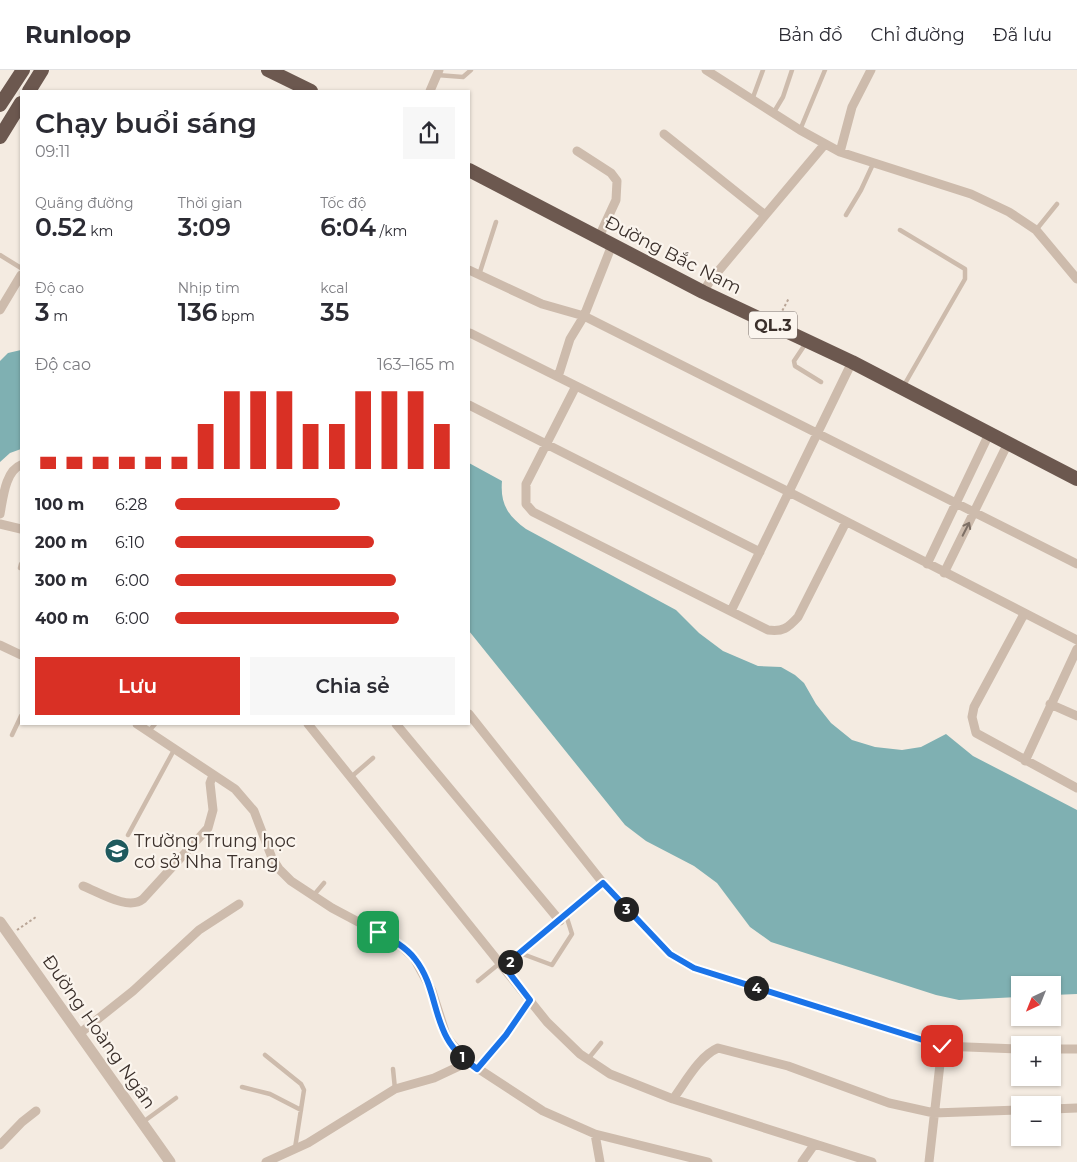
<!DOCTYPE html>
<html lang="vi">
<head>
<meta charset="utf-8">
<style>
	:root { --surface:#fff; --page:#f7f7f7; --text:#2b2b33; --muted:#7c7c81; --line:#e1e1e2; --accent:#d93025 }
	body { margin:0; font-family:Montserrat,sans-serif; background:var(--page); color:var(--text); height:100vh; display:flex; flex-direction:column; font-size:19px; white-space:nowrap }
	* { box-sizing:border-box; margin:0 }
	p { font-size:16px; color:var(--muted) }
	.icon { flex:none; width:28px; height:28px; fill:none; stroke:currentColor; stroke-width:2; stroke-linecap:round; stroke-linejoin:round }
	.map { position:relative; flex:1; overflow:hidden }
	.panel { position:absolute; left:20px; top:20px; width:450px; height:635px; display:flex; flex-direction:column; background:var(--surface); border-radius:0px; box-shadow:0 1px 4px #0004 }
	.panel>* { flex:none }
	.needle { width:32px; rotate:223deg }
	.tools { position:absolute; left:1011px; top:906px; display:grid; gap:10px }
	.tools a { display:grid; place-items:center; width:50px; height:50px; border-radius:0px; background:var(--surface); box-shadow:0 1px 4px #0004; font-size:25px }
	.pin { position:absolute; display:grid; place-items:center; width:42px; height:42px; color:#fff; margin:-21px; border-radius:10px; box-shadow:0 2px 8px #0006 }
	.km { position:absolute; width:25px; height:25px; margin:-12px; border-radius:50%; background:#222; color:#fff; font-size:14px; line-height:25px; text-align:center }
	.round { display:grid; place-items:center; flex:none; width:52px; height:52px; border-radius:0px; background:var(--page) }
	.head { display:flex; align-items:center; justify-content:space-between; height:85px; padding:0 15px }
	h1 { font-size:28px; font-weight:600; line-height:38px }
	.stats { display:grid; grid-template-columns:repeat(3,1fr); gap:8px; height:85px; padding:5px 15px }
	.stats div { display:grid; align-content:center }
	.stats b { font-size:25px; font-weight:600 }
	.stats small { font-size:14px; font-weight:400 }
	.stats p { font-size:14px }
	.chart { height:140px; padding:10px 15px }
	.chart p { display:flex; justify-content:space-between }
	.chart svg { width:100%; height:90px; margin-top:5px; stroke:var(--accent); stroke-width:6 }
	.cta { display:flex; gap:10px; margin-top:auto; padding:10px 15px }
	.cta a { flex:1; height:58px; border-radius:0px; background:var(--accent); color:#fff; font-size:20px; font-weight:600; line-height:58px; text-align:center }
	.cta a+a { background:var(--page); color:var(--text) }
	ul { padding:0 15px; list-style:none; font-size:16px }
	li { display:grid; grid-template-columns:80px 60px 1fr; align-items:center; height:38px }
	li i { height:12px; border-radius:6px; background:var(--accent) }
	header { display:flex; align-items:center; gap:30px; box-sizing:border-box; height:70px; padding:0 25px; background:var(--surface); border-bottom:1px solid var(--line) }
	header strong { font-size:24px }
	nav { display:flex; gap:28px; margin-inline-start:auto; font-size:18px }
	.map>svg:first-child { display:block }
	.water { fill:#7fb0b2 }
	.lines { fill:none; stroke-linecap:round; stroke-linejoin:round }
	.path { stroke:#b9a596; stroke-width:2; stroke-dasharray:2.5 2.5; stroke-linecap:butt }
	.service { stroke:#cdbbac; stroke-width:4.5 }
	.minor { stroke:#cdbbac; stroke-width:9 }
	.tertiary { stroke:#cdbbac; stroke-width:11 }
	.trunk { stroke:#6c584f; stroke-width:14 }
	.oneway { stroke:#7d6f65 }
	.route-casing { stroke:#fff; stroke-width:10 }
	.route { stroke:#1a73e8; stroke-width:6 }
	.labels { text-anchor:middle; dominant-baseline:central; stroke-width:4.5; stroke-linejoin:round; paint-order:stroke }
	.shield { fill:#fbf5ee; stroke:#756b66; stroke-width:1 }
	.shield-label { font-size:16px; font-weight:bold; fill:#3b302b }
	.street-label { font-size:18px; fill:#3b302b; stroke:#fbf5ee }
	.poi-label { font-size:18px; fill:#3b302b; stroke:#fbf5ee; text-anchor:start }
</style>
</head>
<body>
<header>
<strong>Runloop</strong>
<nav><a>Bản đồ</a><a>Chỉ đường</a><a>Đã lưu</a></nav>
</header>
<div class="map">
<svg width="1077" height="1092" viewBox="0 0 1077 1092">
	<rect width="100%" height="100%" fill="#f4ebe1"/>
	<path class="water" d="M21 280V379L10 383 0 392V291L8 283Z
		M469 393 502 411C500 434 508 446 526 459L676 540 699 563 723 581 758 596 781 597 795 605 804 613 816 634 831 653 852 670 875 677 902 680 921 677 946 664 973 686 1077 740V924L1053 925 1052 915H1020V927L959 930 936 925 771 872 750 857 717 813 694 796 646 771 625 755 469 561Z"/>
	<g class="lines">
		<path class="path" d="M780 245 789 228
			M17 860 36 847"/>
		<path class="service" d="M437 5 463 7 471 0
			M752 30 763 0
			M774 42 783 27 792 0
			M800 60 825 0
			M846 145 861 120 873 94
			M900 160 965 199V209L903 317
			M1036 160 1057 134
			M0 185 21 198
			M479 205 496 152
			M806 273 794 291 795 296 821 312
			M20 498 21 494
			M148 662 155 654
			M12 665 21 646
			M351 707 373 688
			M128 765 174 680
			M313 826 324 813
			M520 883 552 895 572 864 566 845
			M478 911 500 893
			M265 985 301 1014 304 1020 295 1078
			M588 989 601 973
			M393 999 395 1019
			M242 1017 270 1024 301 1040
			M143 1052 176 1028"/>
		<path class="minor" d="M706 0 800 60 840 82 971 124 1009 142 1036 160 1077 209
			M430 21 439 0
			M664 64 765 145
			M577 81 611 103 617 111 616 130 598 169
			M840 82 852 37 871 0
			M469 200 542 234 584 246 1077 494
			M703 222 710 211 825 74
			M0 240 21 205
			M470 263 789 422 1077 570
			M558 307 570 269 584 246 612 175
			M576 316 526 414V434L533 442 768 560C783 562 788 558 798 547L846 452
			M469 335 760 482
			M0 444C3 429 5 401 21 395
			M0 454 21 459
			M927 494 989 364
			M944 503 1008 373
			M731 541 852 292
			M1024 544 974 637 972 647 976 663 1077 718
			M0 575 21 585
			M1050 634 1077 646
			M469 644 603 813 670 884 694 898 942 976 1020 979
			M137 654 235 719 254 741 272 788 279 799 291 811 332 838 396 872 414 888 432 921 447 968 468 992 543 1041 595 1064 708 1092
			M308 654 547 952 580 984 610 1004 673 1029 872 1092
			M396 654 560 851
			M1025 691 1077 579
			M83 816C99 822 128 841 143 829L208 758 213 740 210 713 213 705
			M504 896 603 813
			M79 964 133 921 199 860 239 834
			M1052 979H1077
			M477 999 506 965 530 930
			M673 1029C685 1013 699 986 718 978L788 996 889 1033 934 1043 1020 1040
			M1052 1039 1077 1038
			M595 1064 600 1092
			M0 1075 22 1052 36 1041
			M266 1092 308 1073 395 1019 434 1008 468 992
			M802 1092 814 1075
			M929 1092 942 976"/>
		<path class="tertiary" d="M0 852 170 1092"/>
		<path class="trunk" d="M268 0 311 21
			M29 21 42 0
			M0 35 23 0
			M0 67 21 33
			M469 100 703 222 852 292 1077 409"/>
	</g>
	<defs><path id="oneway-shaft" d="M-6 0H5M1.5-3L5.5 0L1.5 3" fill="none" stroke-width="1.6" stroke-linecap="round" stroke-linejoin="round" transform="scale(1.25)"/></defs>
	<use class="oneway" href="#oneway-shaft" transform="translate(966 459) rotate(-63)"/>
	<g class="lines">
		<defs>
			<path id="route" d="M378 862C391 869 406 877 415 889 434 913 433 943 447 968 454 981 465 990 477 999L506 965 530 930 504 896 603 813 670 884 694 898 942 976"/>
		</defs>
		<use href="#route" class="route-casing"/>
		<use href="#route" class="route"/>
	</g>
	<defs>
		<symbol id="school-disc" viewBox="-11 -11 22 22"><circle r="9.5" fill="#1f5a5e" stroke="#fbf5ee"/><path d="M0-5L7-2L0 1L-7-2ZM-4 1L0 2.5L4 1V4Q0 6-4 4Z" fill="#fff"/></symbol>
	</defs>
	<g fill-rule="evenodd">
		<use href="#school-disc" x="103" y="767" width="28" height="28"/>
	</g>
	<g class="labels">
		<rect class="shield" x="749" y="241.5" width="48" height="27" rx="4"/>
		<g class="shield-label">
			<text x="773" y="255">QL.3</text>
		</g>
		<g class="street-label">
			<text transform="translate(673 185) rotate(27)">Đường Bắc Nam</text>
			<text transform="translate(99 962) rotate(55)">Đường Hoàng Ngân</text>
		</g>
		<g class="poi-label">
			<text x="134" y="771">Trường Trung học<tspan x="134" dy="21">cơ sở Nha Trang</tspan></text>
		</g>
	</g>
</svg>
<div class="tools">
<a><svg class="needle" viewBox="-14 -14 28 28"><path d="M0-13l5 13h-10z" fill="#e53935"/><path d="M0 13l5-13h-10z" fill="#7c7c81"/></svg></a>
<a>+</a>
<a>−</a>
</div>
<div class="pin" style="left:378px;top:862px;background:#1e9e55"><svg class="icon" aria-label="arrive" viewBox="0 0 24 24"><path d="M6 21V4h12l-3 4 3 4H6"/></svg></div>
<div class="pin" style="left:942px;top:976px;background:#d93025"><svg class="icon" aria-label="check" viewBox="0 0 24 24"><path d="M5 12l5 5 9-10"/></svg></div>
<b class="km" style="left:462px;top:987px">1</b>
<b class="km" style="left:510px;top:892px">2</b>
<b class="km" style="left:626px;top:839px">3</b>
<b class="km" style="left:756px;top:918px">4</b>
<section class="panel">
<div class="head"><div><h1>Chạy buổi sáng</h1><p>09:11</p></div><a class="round"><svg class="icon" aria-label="share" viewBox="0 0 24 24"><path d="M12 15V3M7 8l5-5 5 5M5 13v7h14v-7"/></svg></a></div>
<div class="stats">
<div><p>Quãng đường</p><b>0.52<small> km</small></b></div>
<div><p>Thời gian</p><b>3:09</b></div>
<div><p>Tốc độ</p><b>6:04<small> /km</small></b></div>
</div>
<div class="stats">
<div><p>Độ cao</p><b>3<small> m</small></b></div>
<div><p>Nhịp tim</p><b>136<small> bpm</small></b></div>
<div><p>kcal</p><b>35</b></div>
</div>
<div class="chart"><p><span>Độ cao</span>163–165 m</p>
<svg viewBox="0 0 160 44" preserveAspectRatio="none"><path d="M5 44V38M15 44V38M25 44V38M35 44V38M45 44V38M55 44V38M65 44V22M75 44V6M85 44V6M95 44V6M105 44V22M115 44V22M125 44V6M135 44V6M145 44V6M155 44V22"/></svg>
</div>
<ul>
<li><b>100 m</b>6:28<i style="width:59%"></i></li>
<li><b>200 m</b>6:10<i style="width:71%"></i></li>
<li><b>300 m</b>6:00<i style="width:79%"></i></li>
<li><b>400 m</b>6:00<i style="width:80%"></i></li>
</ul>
<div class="cta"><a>Lưu</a><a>Chia sẻ</a></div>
</section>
</div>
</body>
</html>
